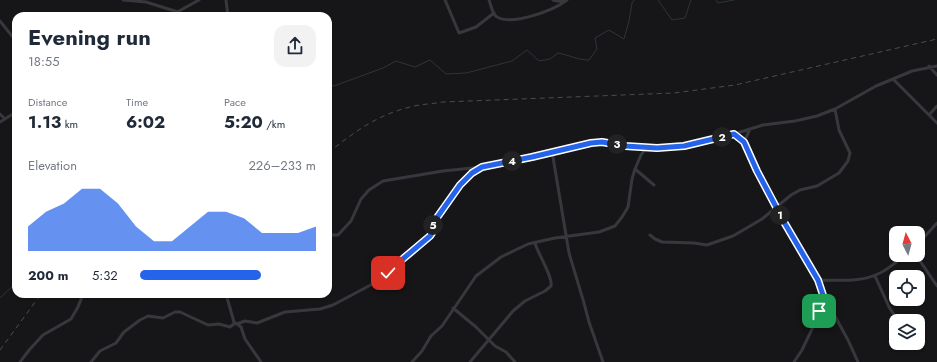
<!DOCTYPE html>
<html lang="en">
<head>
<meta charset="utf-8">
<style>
	:root { --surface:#fff; --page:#f2f2f3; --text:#1f2937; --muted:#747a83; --accent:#2563eb }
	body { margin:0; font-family:Jost,sans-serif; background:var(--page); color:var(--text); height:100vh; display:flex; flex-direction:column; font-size:15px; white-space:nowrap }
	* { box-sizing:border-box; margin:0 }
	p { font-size:13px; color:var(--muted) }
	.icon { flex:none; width:22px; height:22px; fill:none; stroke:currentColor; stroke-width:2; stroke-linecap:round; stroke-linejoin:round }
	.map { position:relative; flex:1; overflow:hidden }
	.side { position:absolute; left:12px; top:12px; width:320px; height:286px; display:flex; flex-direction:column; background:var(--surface); border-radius:12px; box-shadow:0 1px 3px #0004 }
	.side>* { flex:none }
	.needle { width:26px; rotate:354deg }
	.controls { position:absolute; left:889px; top:226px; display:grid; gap:8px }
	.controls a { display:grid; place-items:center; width:36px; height:36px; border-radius:8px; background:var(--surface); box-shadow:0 1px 3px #0004; font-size:20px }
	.pin { position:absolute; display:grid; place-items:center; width:34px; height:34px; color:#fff; margin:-17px; border-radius:8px; box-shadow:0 2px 6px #0006 }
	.km { position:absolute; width:20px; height:20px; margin:-10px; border-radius:50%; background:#222; color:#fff; font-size:11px; line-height:20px; text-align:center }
	.round { display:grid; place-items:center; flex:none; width:42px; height:42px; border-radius:12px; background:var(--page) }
	.headline { display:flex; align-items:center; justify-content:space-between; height:68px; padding:0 16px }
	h1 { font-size:22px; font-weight:700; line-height:30px }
	.stats { display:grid; grid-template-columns:repeat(3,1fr); gap:6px; height:68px; padding:4px 16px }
	.stats div { display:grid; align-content:center }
	.stats b { font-size:17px; font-weight:700 }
	.stats small { font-size:11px; font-weight:400 }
	.stats p { font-size:11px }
	.chart { height:112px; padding:8px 16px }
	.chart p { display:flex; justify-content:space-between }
	.chart svg { width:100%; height:72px; margin-top:4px; fill:var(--accent); opacity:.7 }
	ul { padding:0 16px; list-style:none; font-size:13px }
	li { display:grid; grid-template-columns:64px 48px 1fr; align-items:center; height:30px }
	li i { height:10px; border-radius:5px; background:var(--accent) }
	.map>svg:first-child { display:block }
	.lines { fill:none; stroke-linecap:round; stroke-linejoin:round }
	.stream { stroke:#2c353c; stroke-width:1 }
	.street { stroke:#37383d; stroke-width:3 }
	.rail { stroke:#4a4c52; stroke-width:1; stroke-dasharray:5 4; stroke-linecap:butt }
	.route-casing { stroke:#fff; stroke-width:8 }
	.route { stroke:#2563eb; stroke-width:5 }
</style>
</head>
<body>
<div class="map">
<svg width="937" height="362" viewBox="0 0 937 362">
	<rect width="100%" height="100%" fill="#161618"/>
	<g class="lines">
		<path class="stream" d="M658 0 672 20 685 18 691 0
			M716 0 718 3 734 0
			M328 85 334 86 383 68 396 61 415 67 430 60 446 74 466 73 512 61 527 50 539 61 550 59 558 53C569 55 578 60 589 60L597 49 595 38 609 30 624 39 629 21 632 3 634 0
			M0 298 16 283"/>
		<path class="street" d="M123 0 146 2 178 12
			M226 0 228 16
			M445 0 459 33 476 27 494 13
			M489 0C491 5 492 14 497 17 513 26 554 10 567 0
			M553 0 557 1H565
			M170 16 199 0
			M0 21 16 41
			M929 66 937 75
			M893 79 937 123
			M0 114 5 119
			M929 115 937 106
			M0 122 16 112
			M734 134 744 142 757 171 784 222 812 269 822 290V303L813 327 802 350 794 362
			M744 142 750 129
			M552 151 569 253 584 303 589 322 603 362
			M635 169 654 185
			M328 233 333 235H338L351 221 361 199 369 190 383 181 443 171 482 167 595 142 646 148 684 146 734 134 763 125 795 121 817 116 835 109 876 86 893 79 912 71 937 66
			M650 235 655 239 662 242 694 243 707 245 733 236 762 219 791 195 800 190 817 186 839 173 848 161 850 153 839 130 835 109
			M918 244 937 223
			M916 255 937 286
			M875 276 889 307 898 321
			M818 280C838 280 861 283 880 273 889 269 897 261 905 255
			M226 294 234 322 241 327 245 339 261 362
			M824 296 848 340 858 362
			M453 308 476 327 495 346 506 352 515 362
			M237 324 245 321 257 323 285 312 320 309 333 305 380 280 430 236 432 233 436 219 460 185 469 175 480 168
			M20 362 30 349 43 335 71 319 78 307 83 294
			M91 362 100 351 116 343 124 332 140 320 148 316 163 318 175 312H180L208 325 219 324 230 327 235 323
			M412 362 422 351 431 336 442 326 476 276 501 257 528 244 555 238 599 232 615 226 622 217 628 207 632 179 635 169 641 155 646 148
			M470 362 513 311 525 301 545 291 551 286C553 277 538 254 535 243"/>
		<path class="rail" d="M328 153C354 132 377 115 410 107 421 104 432 104 443 102L674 93 735 85 937 39
			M0 350 41 294"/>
	</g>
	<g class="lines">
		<defs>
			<path id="route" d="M388 273 398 263 430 236 432 233 436 219 460 185 472 173 482 167 532 157 591 143 602 142 625 146 657 148 684 146 734 134 744 142 757 171 784 222 818 280 823 295 819 311"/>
		</defs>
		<use href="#route" class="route-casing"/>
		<use href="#route" class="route"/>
	</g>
</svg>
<div class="controls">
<a><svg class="needle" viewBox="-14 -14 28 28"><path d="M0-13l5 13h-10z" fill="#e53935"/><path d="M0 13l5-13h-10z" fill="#747a83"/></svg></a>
<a><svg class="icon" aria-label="locate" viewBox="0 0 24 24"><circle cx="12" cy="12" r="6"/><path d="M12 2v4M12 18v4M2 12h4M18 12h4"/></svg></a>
<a><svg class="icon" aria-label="layers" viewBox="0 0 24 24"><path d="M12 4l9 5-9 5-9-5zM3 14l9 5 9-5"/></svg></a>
</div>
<div class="pin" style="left:819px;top:311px;background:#1e9e55"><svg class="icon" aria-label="arrive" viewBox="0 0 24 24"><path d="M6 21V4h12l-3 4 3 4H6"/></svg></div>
<div class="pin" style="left:388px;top:273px;background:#d93025"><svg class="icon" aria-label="check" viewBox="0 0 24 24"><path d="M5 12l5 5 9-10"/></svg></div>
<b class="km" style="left:780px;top:215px">1</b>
<b class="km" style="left:722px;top:137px">2</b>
<b class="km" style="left:617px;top:144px">3</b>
<b class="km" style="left:512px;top:161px">4</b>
<b class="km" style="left:433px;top:225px">5</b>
<section class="side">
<div class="headline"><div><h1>Evening run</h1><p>18:55</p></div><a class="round"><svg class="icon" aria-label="share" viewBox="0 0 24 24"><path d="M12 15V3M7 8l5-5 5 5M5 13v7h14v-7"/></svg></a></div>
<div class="stats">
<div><p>Distance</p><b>1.13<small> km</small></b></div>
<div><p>Time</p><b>6:02</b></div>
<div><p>Pace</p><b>5:20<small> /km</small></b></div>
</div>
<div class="chart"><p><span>Elevation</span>226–233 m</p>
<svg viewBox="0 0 160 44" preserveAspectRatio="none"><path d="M0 44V29L10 20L20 15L30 6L40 6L50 15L60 29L70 38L80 38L90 29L100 20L110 20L120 24L130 33L140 33L150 33L160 29V44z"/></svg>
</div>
<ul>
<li><b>200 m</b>5:32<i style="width:69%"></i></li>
</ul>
</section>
</div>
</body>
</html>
